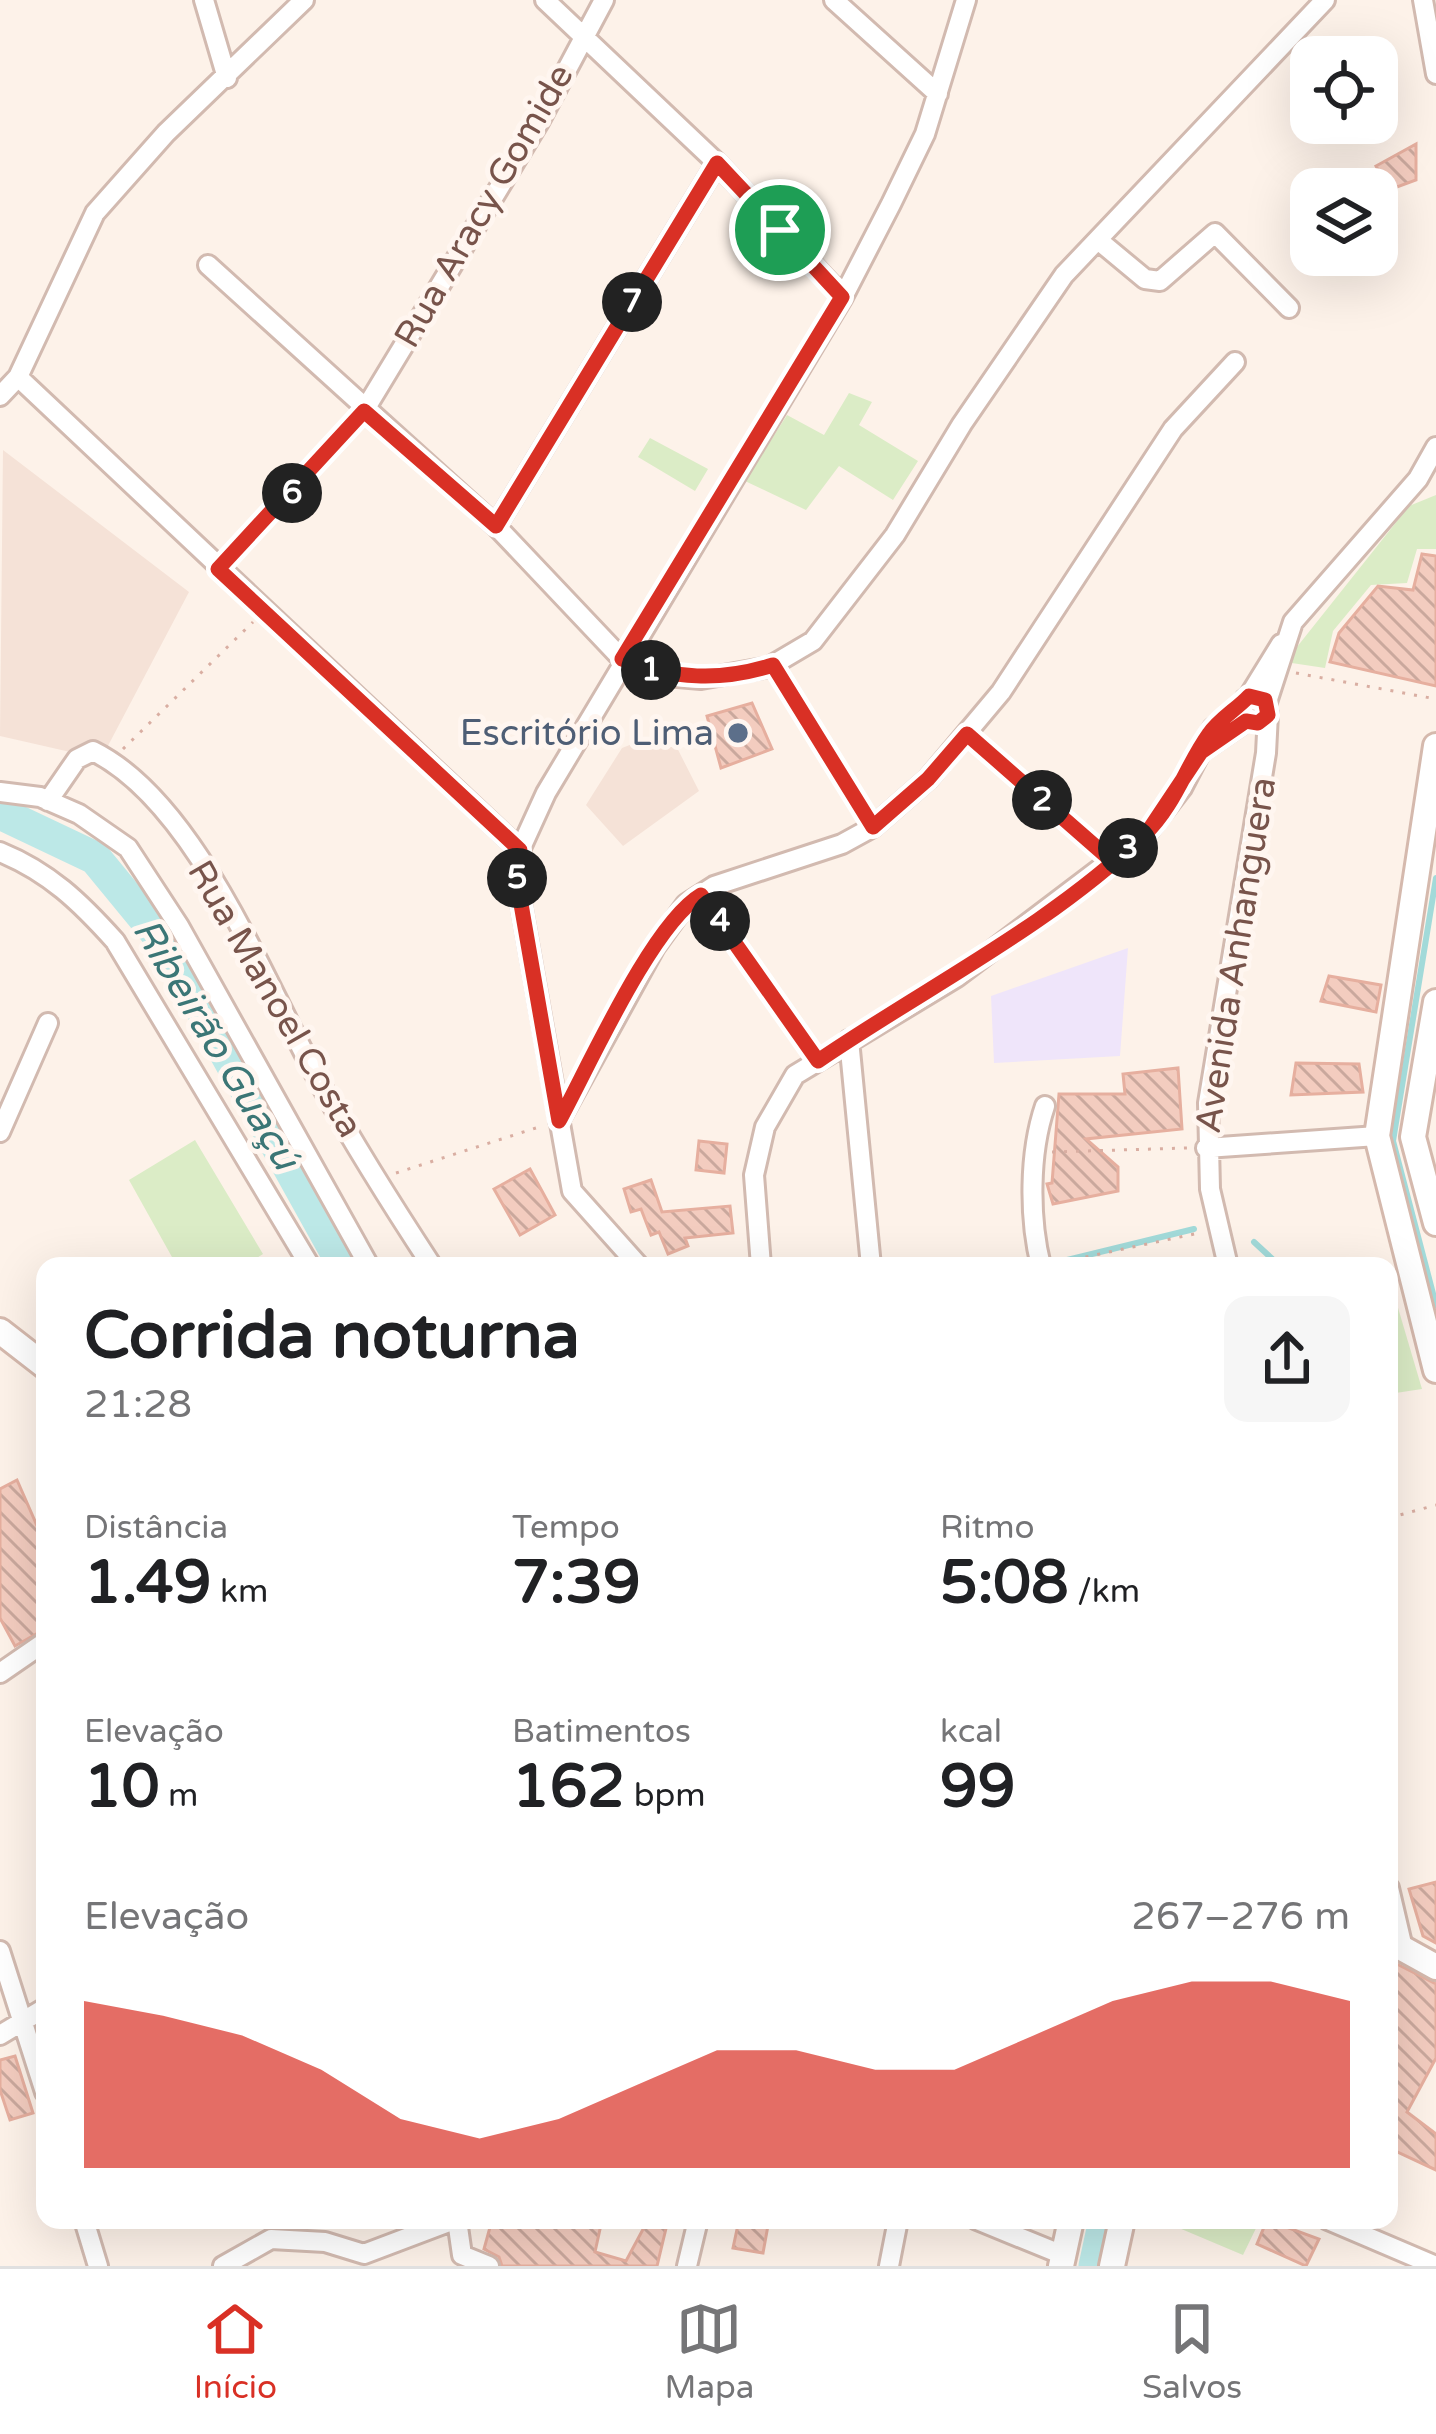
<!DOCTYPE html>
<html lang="pt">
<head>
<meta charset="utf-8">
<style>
	:root { --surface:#fff; --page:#f6f6f6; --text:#202124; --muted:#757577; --line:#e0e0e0; --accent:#d93025 }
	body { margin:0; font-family:"Varela Round",sans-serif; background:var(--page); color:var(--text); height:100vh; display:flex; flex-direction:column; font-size:45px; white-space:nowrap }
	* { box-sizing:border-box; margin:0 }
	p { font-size:39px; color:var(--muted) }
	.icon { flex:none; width:66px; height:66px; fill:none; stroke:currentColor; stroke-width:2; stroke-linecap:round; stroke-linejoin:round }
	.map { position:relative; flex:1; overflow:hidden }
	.details { position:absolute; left:36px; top:1257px; width:1362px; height:972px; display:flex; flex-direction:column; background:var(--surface); border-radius:24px; box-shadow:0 12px 48px #0002 }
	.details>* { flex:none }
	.tools { position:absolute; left:1290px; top:36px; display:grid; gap:24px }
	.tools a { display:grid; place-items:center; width:108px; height:108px; border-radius:24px; background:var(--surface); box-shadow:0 12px 48px #0002; font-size:60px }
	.pin { position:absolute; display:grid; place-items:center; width:102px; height:102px; color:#fff; margin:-51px; border:6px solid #fff; border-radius:50%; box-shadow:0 3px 12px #0007 }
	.km { position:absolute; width:60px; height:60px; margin:-30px; border-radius:50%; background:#222; color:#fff; font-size:33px; line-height:60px; text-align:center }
	.round { display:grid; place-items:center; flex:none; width:126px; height:126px; border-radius:24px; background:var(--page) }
	.summary { display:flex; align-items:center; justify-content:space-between; height:204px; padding:0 48px }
	h1 { font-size:66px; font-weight:700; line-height:90px }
	.stats { display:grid; grid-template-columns:repeat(3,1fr); gap:18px; height:204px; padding:12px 48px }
	.stats div { display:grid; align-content:center }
	.stats b { font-size:60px; font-weight:700 }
	.stats small { font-size:33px; font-weight:400 }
	.stats p { font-size:33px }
	.chart { height:336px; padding:24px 48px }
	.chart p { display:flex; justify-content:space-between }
	.chart svg { width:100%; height:216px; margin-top:12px; fill:var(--accent); opacity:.7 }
	.tabs { display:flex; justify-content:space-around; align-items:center; height:168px; border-top:3px solid var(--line); background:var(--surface); font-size:33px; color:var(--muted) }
	.tabs a { display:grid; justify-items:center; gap:6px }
	.tabs .current { color:var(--accent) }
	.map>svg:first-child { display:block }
	.residential { fill:#f5e2d7 }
	.education { fill:#efe5fa }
	.green { fill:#dbecc6 }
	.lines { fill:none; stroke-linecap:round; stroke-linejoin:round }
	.stream { stroke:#a2dad9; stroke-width:6 }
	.river { stroke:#bce8e7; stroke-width:33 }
	.building { fill:url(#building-back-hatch); stroke:#e6af9f; stroke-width:3 }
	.street-casing { stroke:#d2bab0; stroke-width:24 }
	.secondary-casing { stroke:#d5b9ad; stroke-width:30 }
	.path { stroke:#d9aea2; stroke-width:3; stroke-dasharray:3 9; stroke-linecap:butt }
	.street { stroke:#fff; stroke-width:18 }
	.secondary { stroke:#fff; stroke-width:24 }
	.route-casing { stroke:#fff; stroke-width:24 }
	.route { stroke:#d93025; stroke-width:15 }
	.service-dot { fill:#5c6f8a; stroke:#fff6f0; stroke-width:4.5 }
	.labels { text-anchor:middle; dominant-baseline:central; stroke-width:10; stroke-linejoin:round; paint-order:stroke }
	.street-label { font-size:36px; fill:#78544b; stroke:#fff6f0 }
	.service-label { font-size:36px; fill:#4e5e75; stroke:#fff6f0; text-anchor:end }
	.water-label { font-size:39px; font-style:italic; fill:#3b7676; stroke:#fff6f0 }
</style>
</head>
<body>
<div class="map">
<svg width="1436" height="2266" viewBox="0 0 1436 2266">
	<defs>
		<pattern id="building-back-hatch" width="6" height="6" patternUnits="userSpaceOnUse" patternTransform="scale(3)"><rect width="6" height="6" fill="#f3ccbf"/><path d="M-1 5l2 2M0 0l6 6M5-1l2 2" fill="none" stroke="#caa89d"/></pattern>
	</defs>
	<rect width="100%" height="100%" fill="#fdf2e9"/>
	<path class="residential" d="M3 450 189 592 101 759 0 736Z
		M668 730 699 791 623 846 586 805 622 748Z"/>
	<path class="education" d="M1128 948 1120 1056 994 1063 991 996Z"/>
	<path class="green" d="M849 393 872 402 859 425 918 461 893 500 839 466 806 510 745 481 787 415 824 435Z
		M650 438 708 469 695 491 638 457Z
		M1436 495V549H1417L1407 583 1371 585 1333 631 1325 668 1285 662 1409 506Z
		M195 1140 263 1254 244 1266H177L129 1180Z
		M1396 1301 1422 1389 1389 1394V1303Z
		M1160 2220H1260L1243 2255Z"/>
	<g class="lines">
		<path class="stream" d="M1436 878 1393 1141 1436 1305
			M1254 1242 1280 1266
			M1059 1262 1194 1229
			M1000 1266 1018 1261"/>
		<path class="river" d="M0 813 95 858 164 942 344 1266
			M1095 2266 1105 2220"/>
	</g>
	<path class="building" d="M1416 144V180L1389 190 1376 166Z
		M1422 554 1436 556V686L1330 662 1339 633 1378 586 1413 590Z
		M752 703 772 749 721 768 707 716Z
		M1329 976 1381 985 1376 1012 1321 1001Z
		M1296 1063 1359 1064 1363 1092 1291 1095Z
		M1178 1068 1182 1129 1086 1139 1118 1167V1191L1053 1204 1047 1184 1052 1183 1059 1094H1125L1123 1074Z
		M699 1141 727 1144 724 1173 696 1170Z
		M530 1169 555 1215 520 1235 494 1189Z
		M651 1180 662 1212 730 1206 733 1233 685 1238 688 1246 668 1254 659 1232 651 1235 641 1209 631 1212 624 1189Z
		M17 1480 45 1544V1629L15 1646 0 1618V1489Z
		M1436 1882V1943L1423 1936 1409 1889Z
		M1389 1960 1436 1984V2058L1407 2112 1436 2134V2170L1389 2148Z
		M15 2056 33 2113 10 2120 0 2090V2060Z
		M492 2220H602L595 2252 626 2261 648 2220H668L657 2266H502L499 2257 484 2249Z
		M739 2220H769L763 2253 733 2248Z
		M1267 2220 1319 2239 1306 2266 1257 2244Z"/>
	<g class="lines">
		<defs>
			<path id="street" d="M204 0 227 78
				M545 0 717 163 843 297
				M834 0 938 94
				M1423 0 1436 74
				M1098 240 1145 279 1160 281 1215 233 1289 308
				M208 265 496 526 622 659 666 676 701 679 769 667 813 641 895 535 962 424 1064 275 1325 0
				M18 377 520 850
				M0 396 18 377 95 213 166 133 304 0
				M364 411 539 122 604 0
				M496 526 717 163
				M1249 696 1281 644
				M1267 702 1293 622 1418 479 1436 447
				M1205 749 1246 721 1264 720 1265 700 1254 694 1245 699 1241 710 1246 721
				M0 792 40 797 79 814 128 848 179 926 369 1266
				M48 801 77 759 93 751C198 803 266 987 322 1087 356 1148 394 1208 432 1266
				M0 852C49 872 80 902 115 941L310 1266
				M849 1040 871 1266
				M559 1121 655 947 686 904 714 886 842 844 873 827 928 779 1001 692 1173 429 1235 362
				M0 1132 48 1023
				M1206 1148 1377 1136
				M639 1266 572 1191 518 887 520 850 546 793 843 297 891 204 925 134 966 0
				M761 1266 754 1175 765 1127 795 1075 957 977 1147 833 1182 788 1213 728 1241 707
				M1041 1266C1029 1218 1029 1153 1045 1106
				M1228 1266 1210 1189 1208 1103 1266 753 1268 714
				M0 1673 45 1642
				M1389 1888 1403 1948
				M0 1951 45 2092
				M0 2035 45 2008
				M84 2220 98 2266
				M457 2220 462 2255 489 2266
				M977 2220 1063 2255
				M1328 2220 1436 2266
				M223 2266 271 2239 325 2242 364 2254 454 2220
				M687 2266 698 2220
				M889 2266 898 2220"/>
			<path id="secondary" d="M1436 746 1377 1136 1436 1370
				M1436 1002 1413 1137 1436 1223
				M0 1331 45 1366
				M1389 1941 1436 1967
				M1061 2266 1071 2220
				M1112 2266 1122 2220"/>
		</defs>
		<use href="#street" class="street-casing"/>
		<use href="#secondary" class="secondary-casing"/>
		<path class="path" d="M231 555 352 426
			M1296 673 1436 699
			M784 682 863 812
			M982 747 1097 848
			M123 749 253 622
			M712 911 807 1045
			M1052 1152 1187 1148
			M396 1173 542 1126
			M1062 1262 1199 1233
			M1389 1518 1436 1505"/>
		<use href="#street" class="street"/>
		<use href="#secondary" class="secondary"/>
	</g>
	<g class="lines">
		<defs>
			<path id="route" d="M780 230 842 297 622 659C674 679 719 682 773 665L873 827 928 779 967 734 1112 861 1147 833 1201 752 1246 721 1258 723 1268 715 1265 700 1249 696C1237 709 1219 719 1209 734 1186 766 1175 805 1145 834 1048 927 928 986 818 1061L701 895C652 924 589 1066 559 1121L518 887 520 850 218 569 364 411 496 526 717 163 780 230"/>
		</defs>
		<use href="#route" class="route-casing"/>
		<use href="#route" class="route"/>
	</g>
	<circle class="service-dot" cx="738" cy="733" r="12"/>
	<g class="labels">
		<g class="street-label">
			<text transform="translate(484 206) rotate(-60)">Rua Aracy Gomide</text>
			<text transform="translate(1236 955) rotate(-81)">Avenida Anhanguera</text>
			<text transform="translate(275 999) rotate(60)">Rua Manoel Costa</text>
		</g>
		<g class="service-label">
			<text x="714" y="733">Escritório Lima</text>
		</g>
		<g class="water-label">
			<text transform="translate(216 1044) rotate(59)">Ribeirão Guaçú</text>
		</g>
	</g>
</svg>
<div class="tools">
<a><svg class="icon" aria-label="locate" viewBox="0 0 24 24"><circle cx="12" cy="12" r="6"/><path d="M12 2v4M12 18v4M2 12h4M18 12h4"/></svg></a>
<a><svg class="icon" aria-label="layers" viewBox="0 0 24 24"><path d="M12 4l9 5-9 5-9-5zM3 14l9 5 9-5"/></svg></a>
</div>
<div class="pin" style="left:780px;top:230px;background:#1e9e55"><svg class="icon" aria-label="arrive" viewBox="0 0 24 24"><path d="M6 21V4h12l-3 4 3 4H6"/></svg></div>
<b class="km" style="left:651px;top:670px">1</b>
<b class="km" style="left:1042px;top:800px">2</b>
<b class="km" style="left:1128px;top:848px">3</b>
<b class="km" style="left:720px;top:921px">4</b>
<b class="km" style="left:517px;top:878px">5</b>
<b class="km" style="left:292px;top:493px">6</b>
<b class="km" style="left:632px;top:302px">7</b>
<section class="details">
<div class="summary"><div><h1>Corrida noturna</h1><p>21:28</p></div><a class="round"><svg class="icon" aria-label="share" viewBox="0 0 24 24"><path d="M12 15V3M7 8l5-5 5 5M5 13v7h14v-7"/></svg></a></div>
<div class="stats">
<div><p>Distância</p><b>1.49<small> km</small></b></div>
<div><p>Tempo</p><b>7:39</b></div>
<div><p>Ritmo</p><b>5:08<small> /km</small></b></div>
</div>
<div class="stats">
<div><p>Elevação</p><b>10<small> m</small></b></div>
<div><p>Batimentos</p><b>162<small> bpm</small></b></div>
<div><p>kcal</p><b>99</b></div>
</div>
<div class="chart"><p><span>Elevação</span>267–276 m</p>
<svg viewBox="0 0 160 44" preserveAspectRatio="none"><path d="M0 44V10L10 13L20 17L30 24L40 34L50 38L60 34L70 27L80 20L90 20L100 24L110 24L120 17L130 10L140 6L150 6L160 10V44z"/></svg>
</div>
</section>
</div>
<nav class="tabs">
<a class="current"><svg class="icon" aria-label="home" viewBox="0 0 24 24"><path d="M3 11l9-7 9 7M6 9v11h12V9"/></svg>Início</a>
<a><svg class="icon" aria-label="map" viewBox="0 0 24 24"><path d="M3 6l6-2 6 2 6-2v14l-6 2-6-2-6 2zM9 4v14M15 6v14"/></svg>Mapa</a>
<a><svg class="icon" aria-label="saved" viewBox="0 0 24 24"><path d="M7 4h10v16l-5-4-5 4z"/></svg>Salvos</a>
</nav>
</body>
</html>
